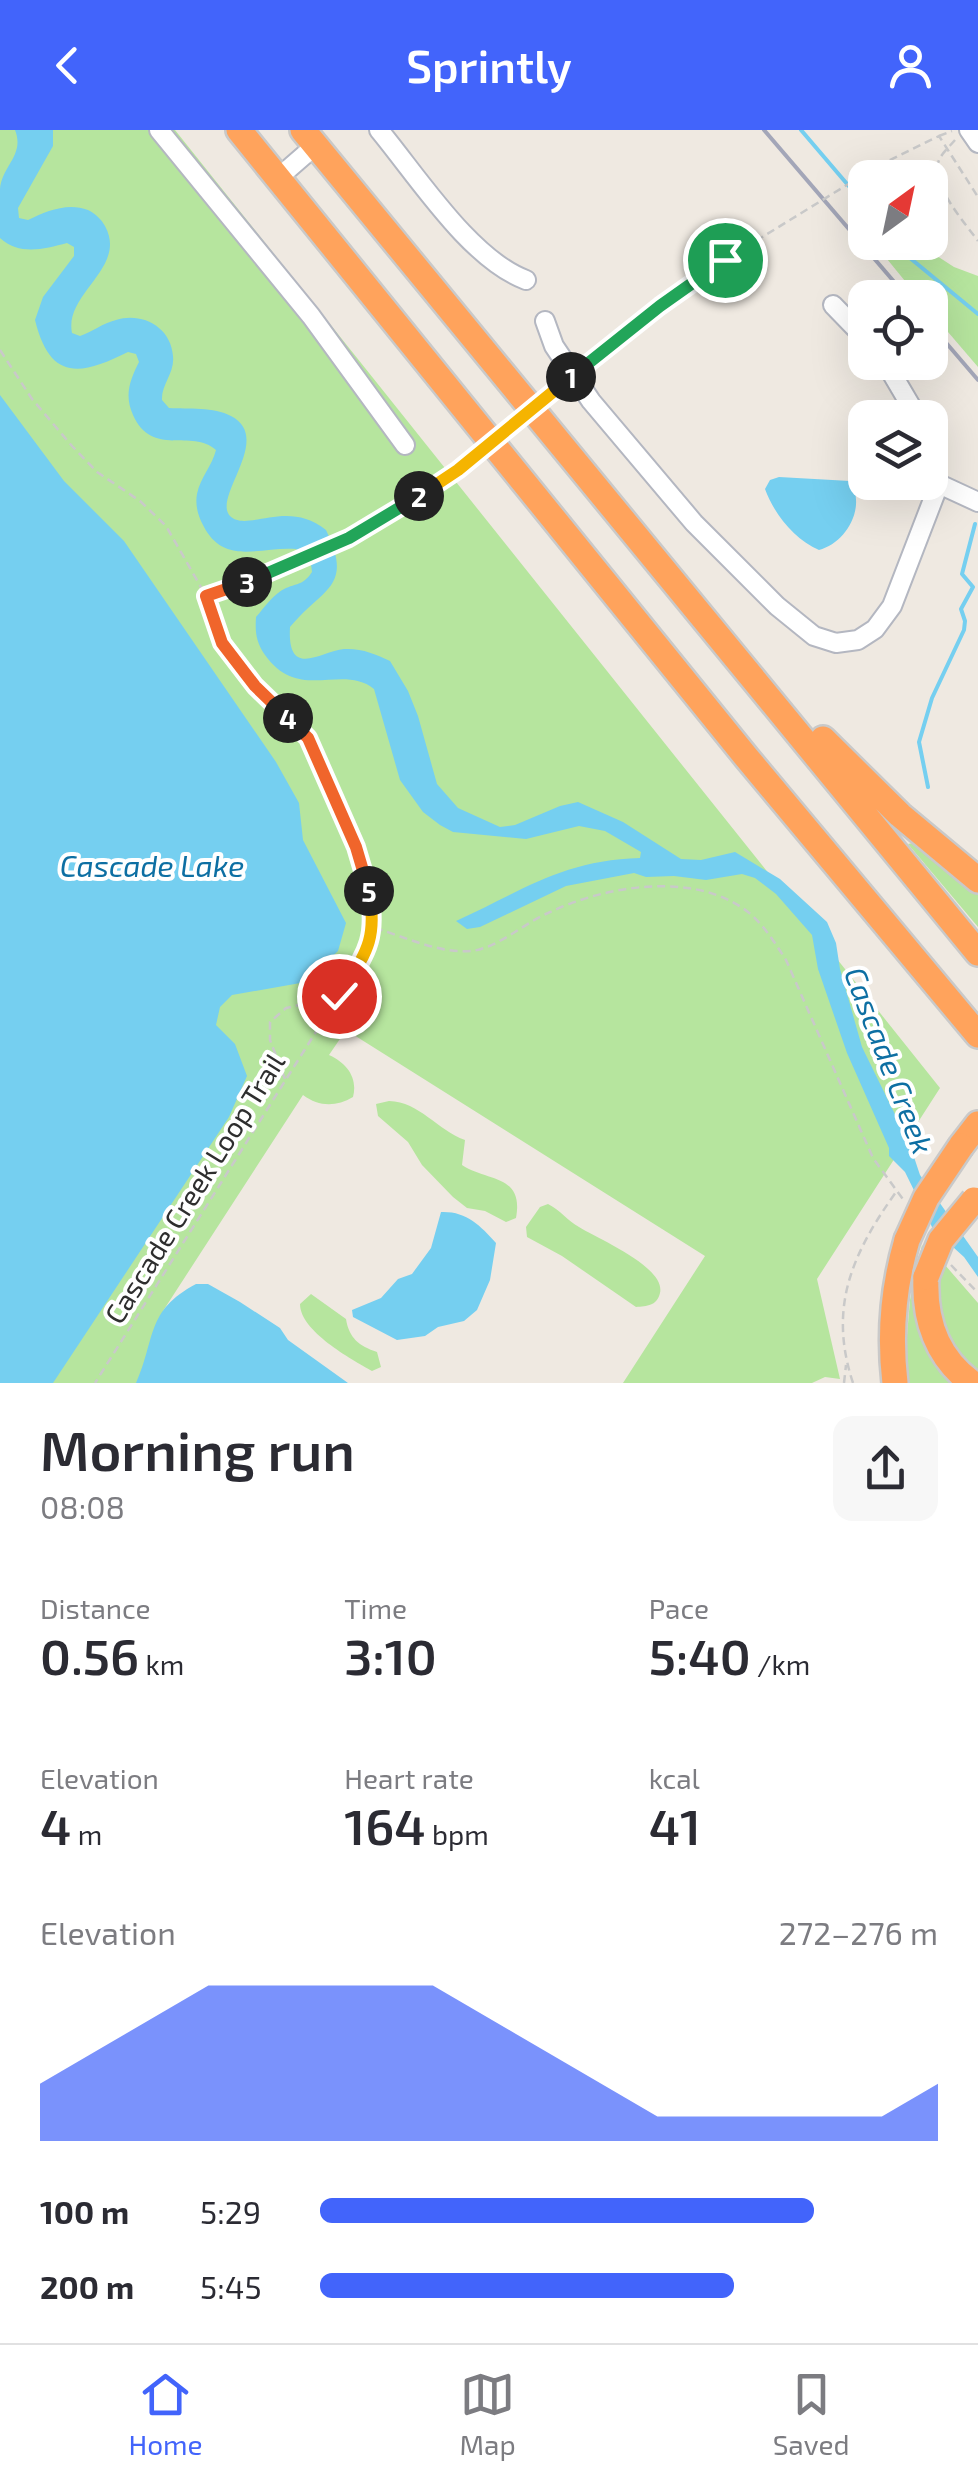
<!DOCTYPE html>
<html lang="en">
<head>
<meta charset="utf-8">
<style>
	:root { --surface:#fff; --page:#f7f7f7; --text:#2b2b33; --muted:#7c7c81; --line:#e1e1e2; --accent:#4264fb }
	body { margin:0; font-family:"Exo 2",sans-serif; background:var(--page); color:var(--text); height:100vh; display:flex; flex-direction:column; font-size:38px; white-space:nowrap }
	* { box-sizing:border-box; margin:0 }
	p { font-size:32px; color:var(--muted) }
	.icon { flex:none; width:55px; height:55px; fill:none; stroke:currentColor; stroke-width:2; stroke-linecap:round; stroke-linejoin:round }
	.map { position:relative; height:1253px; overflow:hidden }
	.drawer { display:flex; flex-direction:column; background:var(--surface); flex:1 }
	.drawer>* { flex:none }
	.needle { width:65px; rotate:33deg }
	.controls { position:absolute; left:848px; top:30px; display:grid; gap:20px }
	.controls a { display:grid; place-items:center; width:100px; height:100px; border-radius:20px; background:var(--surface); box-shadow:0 10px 40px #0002; font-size:50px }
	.pin { position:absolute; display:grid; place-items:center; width:85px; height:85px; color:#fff; margin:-42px; border:5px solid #fff; border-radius:50%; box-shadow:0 2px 10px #0007 }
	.km { position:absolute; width:50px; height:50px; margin:-25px; border-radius:50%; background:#222; color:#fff; font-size:28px; line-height:50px; text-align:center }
	.round { display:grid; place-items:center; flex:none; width:105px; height:105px; border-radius:20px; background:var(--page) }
	.headline { display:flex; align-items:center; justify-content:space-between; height:170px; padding:0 40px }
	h1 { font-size:55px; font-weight:600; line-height:75px }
	.stats { display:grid; grid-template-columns:repeat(3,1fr); gap:15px; height:170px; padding:10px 40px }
	.stats div { display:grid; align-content:center }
	.stats b { font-size:50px; font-weight:600 }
	.stats small { font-size:28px; font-weight:400 }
	.stats p { font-size:28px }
	.chart { height:280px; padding:20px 40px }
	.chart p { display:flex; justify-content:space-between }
	.chart svg { width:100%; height:180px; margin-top:10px; fill:var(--accent); opacity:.7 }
	ul { padding:0 40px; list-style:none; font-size:32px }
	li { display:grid; grid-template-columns:160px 120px 1fr; align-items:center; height:75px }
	li i { height:25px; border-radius:12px; background:var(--accent) }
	header { display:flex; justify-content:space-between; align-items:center; height:130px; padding:0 40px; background:var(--accent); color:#fff; font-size:45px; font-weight:600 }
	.dock { display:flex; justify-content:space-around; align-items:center; height:140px; border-top:2px solid var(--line); background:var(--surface); font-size:28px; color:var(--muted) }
	.dock a { display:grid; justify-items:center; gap:5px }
	.dock .current { color:var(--accent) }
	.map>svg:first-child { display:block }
	.green { fill:#b6e59e }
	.water { fill:#75cff0 }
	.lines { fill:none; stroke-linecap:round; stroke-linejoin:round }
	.stream { stroke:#75cff0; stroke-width:4 }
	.minor-casing { stroke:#b4b7c1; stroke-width:22 }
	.highway-casing { stroke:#c9c9c9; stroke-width:30 }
	.path { stroke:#c9c9c9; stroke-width:2.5; stroke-dasharray:8 5; stroke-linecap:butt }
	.minor { stroke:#fff; stroke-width:18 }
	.highway { stroke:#ffa35c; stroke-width:25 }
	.rail { stroke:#a3a6b8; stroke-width:4 }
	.highway-bridge-casing { stroke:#c9c9c9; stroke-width:30; stroke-linecap:butt }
	.path-bridge { stroke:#c9c9c9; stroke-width:2.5; stroke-dasharray:8 5; stroke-linecap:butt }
	.highway-bridge { stroke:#ffa35c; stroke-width:25 }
	.split-1-casing { stroke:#fff; stroke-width:20 }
	.split-2-casing { stroke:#fff; stroke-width:20 }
	.split-3-casing { stroke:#fff; stroke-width:20 }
	.split-4-casing { stroke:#fff; stroke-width:20 }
	.split-5-casing { stroke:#fff; stroke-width:20 }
	.split-6-casing { stroke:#fff; stroke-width:20 }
	.split-1 { stroke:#22a559; stroke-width:12 }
	.split-2 { stroke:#f5b400; stroke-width:12 }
	.split-3 { stroke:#22a559; stroke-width:12 }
	.split-4 { stroke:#f0652b; stroke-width:12 }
	.split-5 { stroke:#f0652b; stroke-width:12 }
	.split-6 { stroke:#f5b400; stroke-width:12 }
	.labels { text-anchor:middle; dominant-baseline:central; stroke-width:8; stroke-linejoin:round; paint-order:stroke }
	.street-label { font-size:28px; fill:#2e2e2e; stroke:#fff }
	.water-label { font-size:30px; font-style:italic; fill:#0d6fa3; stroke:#fff }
</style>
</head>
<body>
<header><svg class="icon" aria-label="back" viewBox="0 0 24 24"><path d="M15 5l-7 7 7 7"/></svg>Sprintly<svg class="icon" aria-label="person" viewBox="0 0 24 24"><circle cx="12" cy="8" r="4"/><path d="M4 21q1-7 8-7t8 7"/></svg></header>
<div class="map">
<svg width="978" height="1253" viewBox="0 0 978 1253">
	<rect width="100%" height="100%" fill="#efe9e1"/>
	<path class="green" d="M0 0H175L940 958 817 1149 840 1249 825 1247 812 1253H623L705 1126 346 900 329 925C347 933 358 948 353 967 336 977 319 977 303 965L163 1181 203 1253H0Z
		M874 113H917L954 137 978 146V237L930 181V168L918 167Z
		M917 712 978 764V797L908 714Z
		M389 971C420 972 437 1000 465 1010L462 1035C488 1052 524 1044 516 1088L506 1092 485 1081 467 1078 453 1067 422 1035 408 1012 378 986 376 974Z
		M548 1074C560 1080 568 1091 579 1097 598 1109 666 1137 660 1163 657 1176 647 1176 636 1177L562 1126 527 1107 526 1097 540 1077Z
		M922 1115 926 1120 919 1147 963 1253H903L910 1170Z
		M945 1135 978 1173V1244C948 1217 923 1175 945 1135Z
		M311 1164 346 1189C349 1208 359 1216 377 1222L381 1237 372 1241C351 1229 300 1201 300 1174Z"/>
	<path class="water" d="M15 0H53V16L18 78 19 88 28 90C46 81 68 72 88 80 96 84 101 89 105 96 128 138 64 163 72 203L80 206C92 202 103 193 116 190 142 182 171 197 173 226 175 243 161 255 162 270L169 278C188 279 214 277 231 286 274 308 212 367 230 386 247 403 287 368 326 400 354 458 323 457 290 497 287 550 321 521 344 519 361 518 376 524 390 531L408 561 418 586 437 654 458 678 500 697 515 695 560 676 578 672 623 692 681 729 701 730 735 722 780 749 827 792 836 813 840 839 862 917 910 1015 920 1045 978 1127V1147L964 1127 933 1099 905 1042 889 1026V1018L847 923 818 839 812 805 776 764 755 748 742 744 706 750 674 746 646 747 634 743 566 756 480 797 467 799 456 791C522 761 563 730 640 728L641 722 605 701 579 696 526 709 453 702 440 695 423 682 400 650 374 559C342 533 299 573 265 525 256 512 255 502 256 487 265 477 273 464 286 458 299 453 304 454 312 442L311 434 296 419C260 416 224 437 203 395 198 386 195 375 197 364 200 348 212 336 216 320 192 298 152 328 133 285 124 265 130 250 139 232L136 224 128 222C80 246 50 251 35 190L43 167 74 126V117L67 113C44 119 20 126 0 108 0 92 0 75 0 59 2 36 25 25 15 0Z
		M0 265 64 351 124 411 276 632 299 673 303 710 346 793 338 821 306 852 232 865 220 877 216 895 235 914 247 946 229 987 53 1253H0Z
		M779 347 850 351C867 377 846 413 819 420 795 410 774 384 765 359L770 350Z
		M441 1082C466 1081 480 1095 496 1113L490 1150 477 1180 464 1191 438 1197 425 1206 397 1210 353 1187 352 1180 381 1168 398 1149 412 1144 431 1118Z
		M196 1154H208L240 1172 280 1198 288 1210 348 1253H136C156 1209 145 1181 196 1154Z"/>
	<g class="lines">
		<path class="stream" d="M801 0 865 75
			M897 112 910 128 978 184
			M928 657 919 612 932 568 964 500 965 491 961 479 973 457 962 444 975 394"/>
		<defs>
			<path id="minor" d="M159 0 311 186 405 315
				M379 0C418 47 470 129 526 150
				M969 0 978 13
				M278 48 316 15
				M833 175 865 208
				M545 191 554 216 591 271 694 393 777 476 814 506 836 513 858 510 875 499 892 476 939 354 930 324
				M885 232 918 288
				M939 354 978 372"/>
			<path id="highway" d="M239 0 747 628 978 905
				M303 0 978 823
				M823 609 900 685 978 750
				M961 1016 978 994
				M926 1147C924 1189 937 1228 972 1253
				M895 1253C889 1203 893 1158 907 1110"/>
		</defs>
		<use href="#minor" class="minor-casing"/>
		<use href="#highway" class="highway-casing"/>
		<path class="path" d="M939 6 952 1
			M955 10C950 16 942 23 939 30 929 53 965 93 978 111
			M0 220 32 269 72 316 97 342 140 371 166 396 206 466 222 513 255 556 308 608 356 717 368 752 373 798 363 827 95 1253
			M208 466 294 434 404 377
			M375 798C405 807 440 824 472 821 499 817 523 794 548 783 604 756 694 740 748 782 764 795 775 813 786 830L873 1028 905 1072
			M285 949 270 910V892L286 878 339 866
			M951 1135 978 1163
			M844 1253 846 1235
			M853 1253C828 1177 852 1124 896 1062"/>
		<use href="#minor" class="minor"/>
		<use href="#highway" class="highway"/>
		<path class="rail" d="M764 0 908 168
			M930 194 978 250"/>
		<defs>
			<path id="highway-bridge" d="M907 1110 926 1068 961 1016
				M926 1147 941 1110 974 1070"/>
		</defs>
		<use href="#highway-bridge" class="highway-bridge-casing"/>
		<path class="path-bridge" d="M404 377 479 324 660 176 725 130 876 37 939 6 978 67"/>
		<use href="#highway-bridge" class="highway-bridge"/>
	</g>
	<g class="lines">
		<defs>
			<path id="split-1" d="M571 247 660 176 725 130"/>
			<path id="split-2" d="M419 366 458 340 571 247"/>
			<path id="split-3" d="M247 452 349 408 419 366"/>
			<path id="split-4" d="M247 452 206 466 222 513 255 556 288 588"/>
			<path id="split-5" d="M288 588 308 608 356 717 369 761"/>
			<path id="split-6" d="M339 866C365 824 378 812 369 761"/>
		</defs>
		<use href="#split-1" class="split-1-casing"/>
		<use href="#split-2" class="split-2-casing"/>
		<use href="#split-3" class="split-3-casing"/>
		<use href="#split-4" class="split-4-casing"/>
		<use href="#split-5" class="split-5-casing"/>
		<use href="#split-6" class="split-6-casing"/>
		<use href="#split-1" class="split-1"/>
		<use href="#split-2" class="split-2"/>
		<use href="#split-3" class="split-3"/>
		<use href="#split-4" class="split-4"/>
		<use href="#split-5" class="split-5"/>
		<use href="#split-6" class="split-6"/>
	</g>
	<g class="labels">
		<g class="street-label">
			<text transform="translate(194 1058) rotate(-58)">Cascade Creek Loop Trail</text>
		</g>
		<g class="water-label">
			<text x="152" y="735">Cascade Lake</text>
			<text transform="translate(890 930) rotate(69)">Cascade Creek</text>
		</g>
	</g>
</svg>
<div class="controls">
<a><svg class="needle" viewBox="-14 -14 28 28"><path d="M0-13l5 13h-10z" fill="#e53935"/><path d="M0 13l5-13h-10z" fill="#7c7c81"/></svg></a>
<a><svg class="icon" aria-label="locate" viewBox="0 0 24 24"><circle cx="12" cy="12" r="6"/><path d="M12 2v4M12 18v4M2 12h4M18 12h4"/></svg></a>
<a><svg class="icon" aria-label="layers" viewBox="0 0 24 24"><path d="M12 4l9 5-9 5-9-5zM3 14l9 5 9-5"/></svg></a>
</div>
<div class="pin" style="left:725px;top:130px;background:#1e9e55"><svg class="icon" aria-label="arrive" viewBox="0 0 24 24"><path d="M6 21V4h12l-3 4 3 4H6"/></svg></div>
<div class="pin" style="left:339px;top:866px;background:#d93025"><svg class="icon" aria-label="check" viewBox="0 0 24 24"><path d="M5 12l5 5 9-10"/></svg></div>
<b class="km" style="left:571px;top:247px">1</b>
<b class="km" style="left:419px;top:366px">2</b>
<b class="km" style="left:247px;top:452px">3</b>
<b class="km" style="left:288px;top:588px">4</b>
<b class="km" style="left:369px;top:761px">5</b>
</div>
<section class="drawer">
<div class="headline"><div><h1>Morning run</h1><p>08:08</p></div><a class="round"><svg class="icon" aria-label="share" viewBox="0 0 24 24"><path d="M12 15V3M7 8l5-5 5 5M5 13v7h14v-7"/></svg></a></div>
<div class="stats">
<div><p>Distance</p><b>0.56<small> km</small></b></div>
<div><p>Time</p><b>3:10</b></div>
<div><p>Pace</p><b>5:40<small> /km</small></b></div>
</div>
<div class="stats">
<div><p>Elevation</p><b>4<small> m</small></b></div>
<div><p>Heart rate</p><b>164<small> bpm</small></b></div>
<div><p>kcal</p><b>41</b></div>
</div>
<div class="chart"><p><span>Elevation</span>272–276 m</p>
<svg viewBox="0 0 160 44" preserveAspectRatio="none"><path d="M0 44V30L10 22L20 14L30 6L40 6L50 6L60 6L70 6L80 14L90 22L100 30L110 38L120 38L130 38L140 38L150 38L160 30V44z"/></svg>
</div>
<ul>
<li><b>100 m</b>5:29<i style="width:80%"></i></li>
<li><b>200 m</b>5:45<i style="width:67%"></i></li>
</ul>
</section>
<nav class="dock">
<a class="current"><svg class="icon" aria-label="home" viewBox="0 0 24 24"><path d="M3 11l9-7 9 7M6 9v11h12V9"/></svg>Home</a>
<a><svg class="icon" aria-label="map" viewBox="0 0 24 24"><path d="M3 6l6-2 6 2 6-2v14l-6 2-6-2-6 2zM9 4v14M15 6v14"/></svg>Map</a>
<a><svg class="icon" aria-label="saved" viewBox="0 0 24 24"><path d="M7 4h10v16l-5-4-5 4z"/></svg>Saved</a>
</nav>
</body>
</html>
